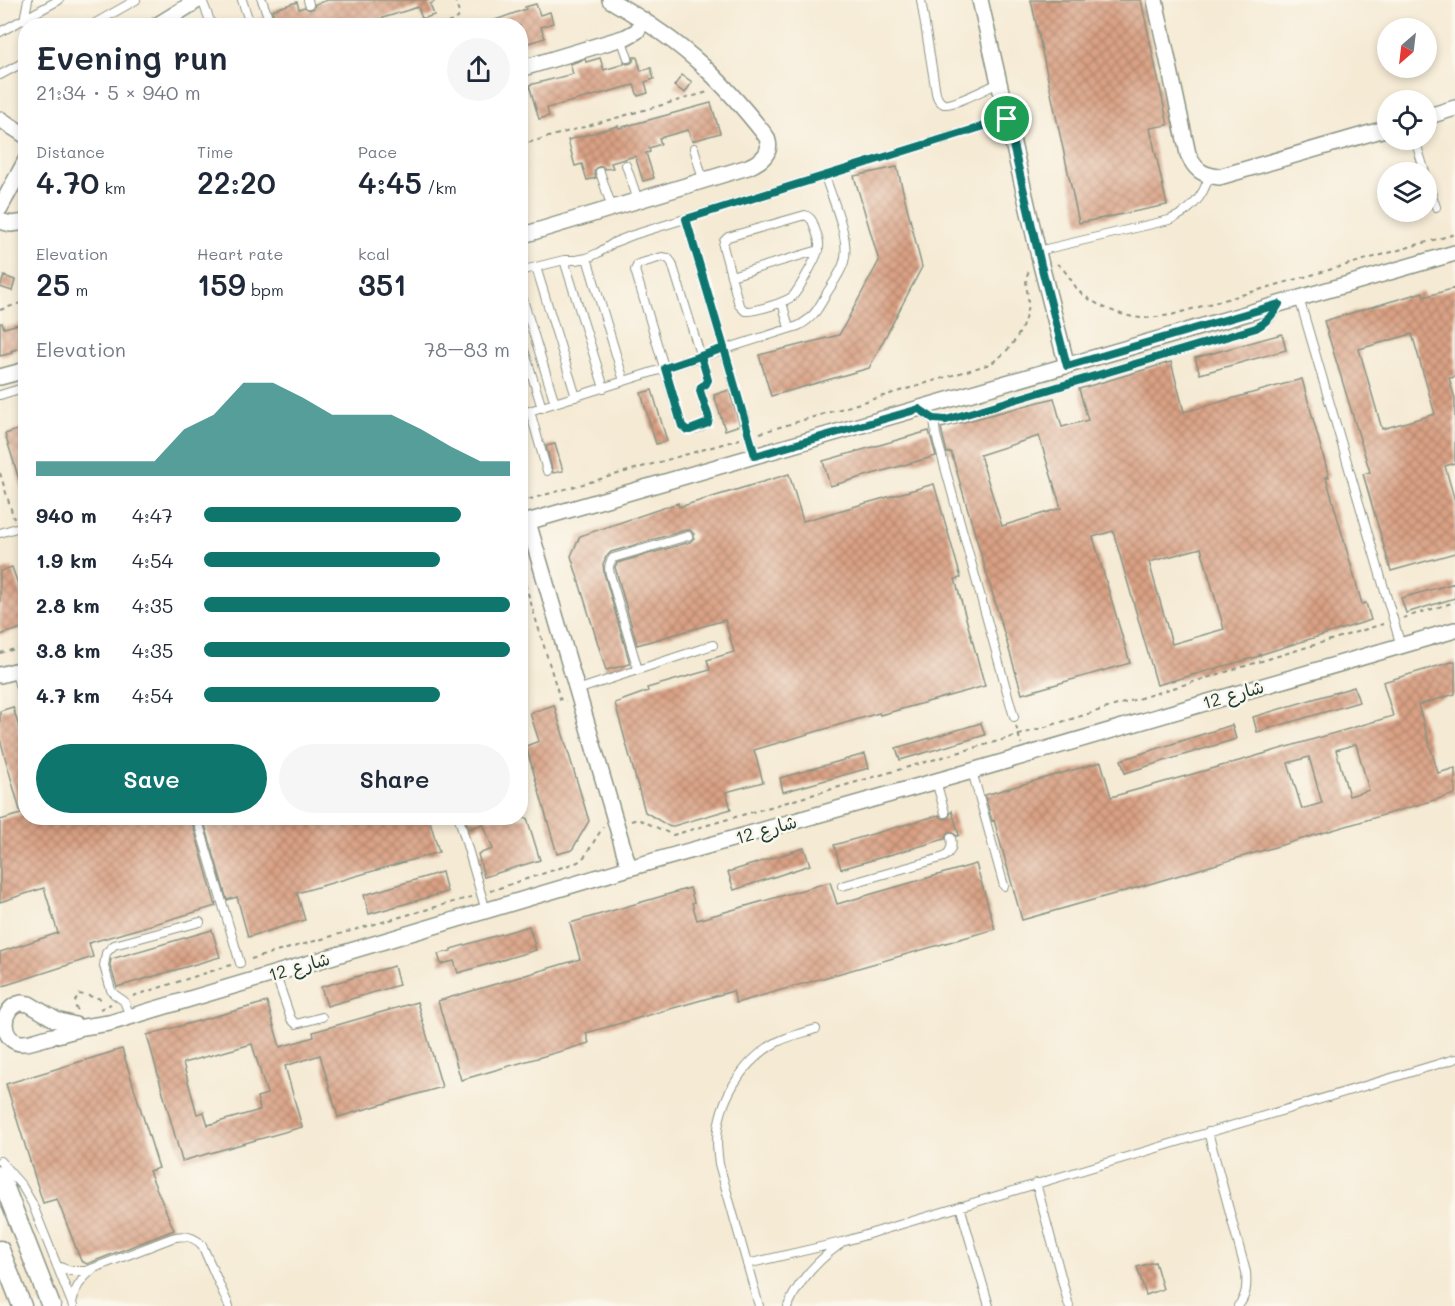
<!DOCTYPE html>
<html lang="en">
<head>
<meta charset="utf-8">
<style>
	:root { --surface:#fff; --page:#f6f6f7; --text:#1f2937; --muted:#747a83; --accent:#0f766e }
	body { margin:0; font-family:Mali,"Playpen Sans Arabic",sans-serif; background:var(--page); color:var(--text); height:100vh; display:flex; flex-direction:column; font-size:22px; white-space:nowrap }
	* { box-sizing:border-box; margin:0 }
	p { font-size:20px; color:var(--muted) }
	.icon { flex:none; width:33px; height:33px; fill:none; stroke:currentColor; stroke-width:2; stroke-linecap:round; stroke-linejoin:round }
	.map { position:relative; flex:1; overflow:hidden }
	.panel { position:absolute; left:18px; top:18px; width:510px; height:807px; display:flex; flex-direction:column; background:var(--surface); border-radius:24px; box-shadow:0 3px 9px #0003 }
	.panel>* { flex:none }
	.needle { width:39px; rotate:208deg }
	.controls { position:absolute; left:1377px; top:18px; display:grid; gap:12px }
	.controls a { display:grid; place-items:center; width:60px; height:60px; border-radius:50%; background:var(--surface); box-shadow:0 3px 9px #0003; font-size:30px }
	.pin { position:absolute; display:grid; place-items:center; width:51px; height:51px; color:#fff; margin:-26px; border:3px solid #fff; border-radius:50%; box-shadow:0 2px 6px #0007 }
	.round { display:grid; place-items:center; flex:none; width:63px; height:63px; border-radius:32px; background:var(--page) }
	.summary { display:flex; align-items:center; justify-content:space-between; height:102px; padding:0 18px }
	h1 { font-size:33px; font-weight:600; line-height:45px }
	.figures { display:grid; grid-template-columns:repeat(3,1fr); gap:9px; height:102px; padding:6px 18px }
	.figures div { display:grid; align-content:center }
	.figures b { font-size:30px; font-weight:600 }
	.figures small { font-size:16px; font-weight:400 }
	.figures p { font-size:16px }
	.chart { height:168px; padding:12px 18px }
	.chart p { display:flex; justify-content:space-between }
	.chart svg { width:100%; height:108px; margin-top:6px; fill:var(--accent); opacity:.7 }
	.action { display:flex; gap:12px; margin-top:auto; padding:12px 18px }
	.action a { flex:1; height:69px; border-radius:36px; background:var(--accent); color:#fff; font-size:24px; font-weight:600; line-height:69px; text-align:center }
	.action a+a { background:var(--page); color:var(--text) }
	ul { padding:0 18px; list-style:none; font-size:20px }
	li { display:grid; grid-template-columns:96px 72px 1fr; align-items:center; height:45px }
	li i { height:15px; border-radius:8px; background:var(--accent) }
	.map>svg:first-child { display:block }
	.building { fill:url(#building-cross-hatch); fill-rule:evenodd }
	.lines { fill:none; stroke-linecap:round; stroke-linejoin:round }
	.service-casing { stroke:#8a9484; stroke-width:10 }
	.minor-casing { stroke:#8a9484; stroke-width:18 }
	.tertiary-casing { stroke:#8a9484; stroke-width:21 }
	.path { stroke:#8a9484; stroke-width:2; stroke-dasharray:4.5 4.5; stroke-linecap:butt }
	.service { stroke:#fff; stroke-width:8 }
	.minor { stroke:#fff; stroke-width:15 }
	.tertiary { stroke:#fff; stroke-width:18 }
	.route-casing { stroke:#fff; stroke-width:12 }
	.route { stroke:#0f766e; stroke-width:8 }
	.labels { text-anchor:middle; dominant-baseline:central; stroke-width:5; stroke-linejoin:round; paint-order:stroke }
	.street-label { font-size:18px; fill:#1f3d34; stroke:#fbf7ec }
</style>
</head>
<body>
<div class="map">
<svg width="1455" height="1306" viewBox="0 0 1455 1306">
	<defs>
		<pattern id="building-cross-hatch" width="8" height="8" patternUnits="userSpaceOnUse" patternTransform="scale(1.5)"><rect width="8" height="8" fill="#daa184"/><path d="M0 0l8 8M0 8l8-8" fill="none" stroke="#b0846d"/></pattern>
	</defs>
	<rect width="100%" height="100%" fill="#fbf7ec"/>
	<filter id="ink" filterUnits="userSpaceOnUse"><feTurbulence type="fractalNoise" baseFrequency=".0167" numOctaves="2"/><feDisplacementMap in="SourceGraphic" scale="12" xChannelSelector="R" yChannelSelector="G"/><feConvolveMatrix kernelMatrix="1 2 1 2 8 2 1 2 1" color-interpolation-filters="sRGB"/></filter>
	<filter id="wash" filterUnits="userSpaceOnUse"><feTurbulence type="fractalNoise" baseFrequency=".008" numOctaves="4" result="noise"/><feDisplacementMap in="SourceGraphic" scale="24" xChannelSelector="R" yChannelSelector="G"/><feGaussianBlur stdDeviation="1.35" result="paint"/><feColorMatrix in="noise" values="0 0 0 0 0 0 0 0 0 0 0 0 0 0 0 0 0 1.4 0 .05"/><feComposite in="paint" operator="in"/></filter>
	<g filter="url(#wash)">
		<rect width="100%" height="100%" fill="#f5ead4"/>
		<g id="blocks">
			<path class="building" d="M328 0H434V2L430 4 434 15 422 19 418 7 367 23 368 26H348L347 22 335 26H256L255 20 262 18 267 20 271 18 273 14 272 10 297 2 299 9 304 7 310 10 314 8 315 4Z
				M1031 0H1141L1168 125 1150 128 1167 205 1079 223Z
				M536 4 540 15 550 12 553 23 541 27 545 38 525 44 520 30V26H484V24L526 9 525 7Z
				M634 57H637L641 71 651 68 654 79 645 82 648 93 638 96 634 85 547 108 549 116 539 119 529 85 573 74 570 64 585 59 586 62 600 58 604 70 624 64V62L627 64 631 63 633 61Z
				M682 75 692 82 685 93 674 86Z
				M711 103 720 133 692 141 688 130 659 138 661 144 649 148 650 152 646 153 654 178 643 181 635 156 611 163 613 168 605 169 602 166 598 167 594 171 596 178 587 180 582 164 575 166 568 140 618 126 619 128Z
				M897 167 922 267 869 368 771 396 759 355 839 335 879 261 854 176Z
				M4 276 15 280 12 291 0 287Z
				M1455 288V377L1449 378 1455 399V463L1445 466 1455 501V553L1391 571 1363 474 1370 472 1324 321 1423 292 1424 297ZM1412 334 1435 414 1382 429 1359 349Z
				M26 322V346L11 351 12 353 0 356V323H2L4 328Z
				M1282 334 1286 350 1200 374 1195 358Z
				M1171 362 1184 412 1302 379 1329 477H1326L1362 604 1366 603 1371 620 1259 655 1260 656 1157 685 1113 531 1093 537 1130 663 1022 694 951 452 947 453 941 428 1054 398 1062 427 1088 420 1079 389ZM1039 436 1061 508 1002 526 980 455ZM1201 548 1224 629 1172 644 1149 562Z
				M652 390 667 441 656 444 641 393Z
				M729 390 740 425 725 430 714 395Z
				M26 427V492H23L5 434Z
				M929 431 936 456 830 486 823 461Z
				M555 444 563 471 553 473 546 446Z
				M789 474 803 521 934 484 961 578 955 579 985 686 880 715 879 713 754 750 763 782 726 792 731 809 670 827 645 812 615 703 648 691 647 688 710 670 707 660 734 652 725 620 637 645 615 567 617 563 690 542 694 538V534L690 530H686L611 552 606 557 603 564 604 573 630 664 606 670 571 556 580 536 678 503 679 507Z
				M12 567 26 607V627L0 635V571Z
				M1455 583V598L1406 613 1401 598Z
				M1455 661V694L1418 705 1438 773 1455 768V794L1139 887 1022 920 994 820 992 821 985 795 1101 762 1111 797 1246 759 1393 716 1383 682ZM1356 744 1369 790 1349 796 1336 750ZM1309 757 1322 803 1302 809 1288 763Z
				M1354 687 1359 702 1257 732 1253 717Z
				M554 705 589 821 572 850 557 854 526 746 539 741 530 713Z
				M13 707 26 751V818H191L216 906 89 943 93 957 0 987V952L58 933 44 888 0 902V820L21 814 0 739V711Z
				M981 723 985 735 900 760 896 748Z
				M1232 725 1236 739 1125 773 1121 760Z
				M865 754 869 768 783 792 780 778Z
				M952 811 959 835 957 836 953 833 949 832 946 836 945 839 841 869 834 845 939 815 943 819H947Z
				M203 818H429L439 852 297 893 305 920 248 937 237 897 227 900Z
				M465 818H527L540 860 484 877 478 854 493 849 483 824 469 829Z
				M804 848 810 865 734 890 728 872Z
				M976 864 995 929 736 1003 733 991 586 1033 589 1043 461 1080 438 1001 580 959 570 923 690 888 694 902 692 903 697 920 830 882 837 904Z
				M442 872 447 892 369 914 364 895Z
				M529 926 536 950 458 973 454 961 441 964 438 954 451 951V949Z
				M212 930 220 957 117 987 110 965 111 959Z
				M394 966 399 985 327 1006 321 987Z
				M267 1002 280 1047 314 1037 313 1032 417 1002 442 1087 338 1117 320 1055 285 1066 302 1127 182 1161 147 1035ZM252 1044 267 1094 257 1097 260 1110 208 1125 204 1112 197 1114 183 1063Z
				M122 1049 159 1168 149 1171 174 1230 87 1264 81 1261 57 1199 43 1203 6 1084Z
				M1155 1262 1163 1289 1146 1295 1137 1267Z"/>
		</g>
	</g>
	<g filter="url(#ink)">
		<use href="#blocks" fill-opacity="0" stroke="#8a9484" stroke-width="1.5"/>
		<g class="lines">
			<defs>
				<path id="service" d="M202 0 212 26
					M242 0 250 24
					M262 0 267 14
					M308 0 309 4
					M921 0 936 93C937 98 939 102 944 104 954 106 989 87 999 83
					M24 20 28 0
					M90 26 136 0
					M0 32 59 0
					M621 38 628 58
					M0 75 26 61
					M1415 140 1425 172
					M694 148 703 180
					M626 165 638 200
					M600 172 612 208
					M1426 177 1436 207
					M805 215C812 218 813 222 815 229 817 234 820 241 819 247 818 256 799 289 793 296 786 302 755 312 745 311L739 305 723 246 724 241 728 237Z
					M686 219 755 456
					M1038 251 1169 220C1190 212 1203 198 1209 176
					M662 257 668 258 672 263 708 380 707 383 702 386 700 389 709 421C705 426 694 431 687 430 683 429 683 427 681 424L635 270 638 264Z
					M587 258 624 381
					M564 260 604 388
					M536 267 576 397
					M520 271 564 260H576L587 258 598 253 615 242 633 235 1007 119
					M731 276 819 250
					M520 290 555 403
					M1299 298 1401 646
					M782 302 789 328
					M520 337 542 408
					M0 395 26 387
					M919 409 934 419 946 420 1256 328 1270 318 1278 306
					M530 411 547 471
					M520 414 798 326C814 318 820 306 828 291 834 282 841 272 844 262 851 239 832 199 825 176
					M934 419 936 435 1014 717
					M0 533 26 525
					M15 670 26 708
					M638 670 610 574C608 567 609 563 613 558L688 536
					M577 690 713 645
					M972 771 1004 886
					M936 781 945 813
					M197 818 240 963
					M459 818 486 911
					M842 886 944 857C951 852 953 846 951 838
					M275 973 291 1019 296 1024 322 1017
					M130 1016 124 1001 114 994 111 990 104 966 106 953 114 945 200 922
					M1208 1132 1246 1272C1247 1285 1247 1296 1238 1306
					M0 1161 22 1186 32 1203 73 1306
					M1036 1183 1069 1306
					M960 1206 989 1306
					M747 1264 842 1242 1455 1059
					M57 1266 71 1271H86L172 1238C185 1234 194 1237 202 1245L229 1306
					M72 1303C74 1289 81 1279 92 1270
					M759 1306 719 1164C718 1156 717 1148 717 1141 718 1101 742 1061 777 1042 789 1036 803 1033 816 1029
					M788 1306C799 1280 817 1261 839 1245"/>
				<path id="minor" d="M980 0 1041 265 1067 366
					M1155 0 1188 154C1195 170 1202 175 1219 177L1388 128
					M156 26 198 0
					M520 69 626 37 637 31 644 20
					M1426 117 1455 108
					M0 119 26 136
					M0 208 26 160
					M0 221 11 224 26 222
					M520 236 748 167C762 161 774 152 766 136 747 112 727 88 704 67 676 41 643 19 610 0
					M0 377 26 370
					M528 522 629 868
					M520 524 1455 253
					M0 675 26 668
					M21 1003 29 1004 56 1020 75 1025 77 1028 76 1030C68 1032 61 1034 53 1036 42 1038 31 1044 20 1043 0 1040 0 1007 21 1003Z
					M77 1028 109 1023 629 868 972 771 1455 630"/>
				<path id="tertiary" d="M0 1175 51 1306
					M0 1250 22 1306"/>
			</defs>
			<use href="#service" class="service-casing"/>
			<use href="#minor" class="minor-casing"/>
			<use href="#tertiary" class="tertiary-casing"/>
			<path class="path" d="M439 26 455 20 458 18 459 13 455 0
				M520 145 708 92
				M1057 264C1066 270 1071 281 1078 290 1091 304 1124 318 1143 318 1152 318 1162 316 1171 315L1455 234
				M0 310 26 301
				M760 433 990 364C1013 350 1028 325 1028 298 1027 288 1024 279 1029 271
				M0 473 14 519
				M520 502 740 439
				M520 567 560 699 566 701
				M1403 618 1455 602
				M0 653 26 646
				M1016 726 1021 744
				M631 821 638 819 673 835 1019 735 1383 624
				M490 891 578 862 585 856 603 827
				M251 959 471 897
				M133 996 231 965
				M100 1009 111 1004
				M78 1010 76 1008 75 1001 79 994 94 997 105 1000"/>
			<use href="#service" class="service"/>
			<use href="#minor" class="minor"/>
			<use href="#tertiary" class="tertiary"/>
		</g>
	</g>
	<g class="lines" filter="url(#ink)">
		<defs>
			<path id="route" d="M1007 119 686 219 724 348 665 368 682 426 687 430H690L708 423 709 418 700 391 701 387 706 384 708 380 701 356 724 348 755 456 919 409 934 419 946 420 1256 328C1267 322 1273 315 1279 304L1067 366 1041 265 1007 119"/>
		</defs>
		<use href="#route" class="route-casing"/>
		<use href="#route" class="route"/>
	</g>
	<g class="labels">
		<g class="street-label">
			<text transform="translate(1233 694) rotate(-16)">شارع 12</text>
			<text transform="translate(766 829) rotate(-16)">شارع 12</text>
			<text transform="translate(299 966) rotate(-16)">شارع 12</text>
		</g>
	</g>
</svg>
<div class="controls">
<a><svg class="needle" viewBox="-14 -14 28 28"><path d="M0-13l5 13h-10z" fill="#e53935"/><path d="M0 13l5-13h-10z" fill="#747a83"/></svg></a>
<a><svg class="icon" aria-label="locate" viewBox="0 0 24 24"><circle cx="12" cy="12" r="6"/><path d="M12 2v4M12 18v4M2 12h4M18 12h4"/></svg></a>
<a><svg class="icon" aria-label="layers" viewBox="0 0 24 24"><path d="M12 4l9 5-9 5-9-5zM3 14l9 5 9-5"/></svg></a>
</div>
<div class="pin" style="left:1007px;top:119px;background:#1e9e55"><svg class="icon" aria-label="arrive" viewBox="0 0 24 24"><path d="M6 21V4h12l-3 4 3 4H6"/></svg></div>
<section class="panel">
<div class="summary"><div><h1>Evening run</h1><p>21:34 · 5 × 940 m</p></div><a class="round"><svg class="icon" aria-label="share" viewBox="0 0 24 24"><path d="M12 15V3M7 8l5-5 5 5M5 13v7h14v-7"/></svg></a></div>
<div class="figures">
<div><p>Distance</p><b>4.70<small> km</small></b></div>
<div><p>Time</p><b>22:20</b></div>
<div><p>Pace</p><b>4:45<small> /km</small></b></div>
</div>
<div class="figures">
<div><p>Elevation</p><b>25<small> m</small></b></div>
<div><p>Heart rate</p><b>159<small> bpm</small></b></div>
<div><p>kcal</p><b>351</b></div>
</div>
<div class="chart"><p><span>Elevation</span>78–83 m</p>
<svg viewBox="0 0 160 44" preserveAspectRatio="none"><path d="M0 44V38L10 38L20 38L30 38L40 38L50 25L60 19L70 6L80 6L90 12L100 19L110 19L120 19L130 25L140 32L150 38L160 38V44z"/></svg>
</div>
<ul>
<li><b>940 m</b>4:47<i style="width:84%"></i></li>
<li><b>1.9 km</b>4:54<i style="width:77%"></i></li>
<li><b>2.8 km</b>4:35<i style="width:100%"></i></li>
<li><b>3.8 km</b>4:35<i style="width:100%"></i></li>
<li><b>4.7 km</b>4:54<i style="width:77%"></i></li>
</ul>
<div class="action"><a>Save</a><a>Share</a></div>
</section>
</div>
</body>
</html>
